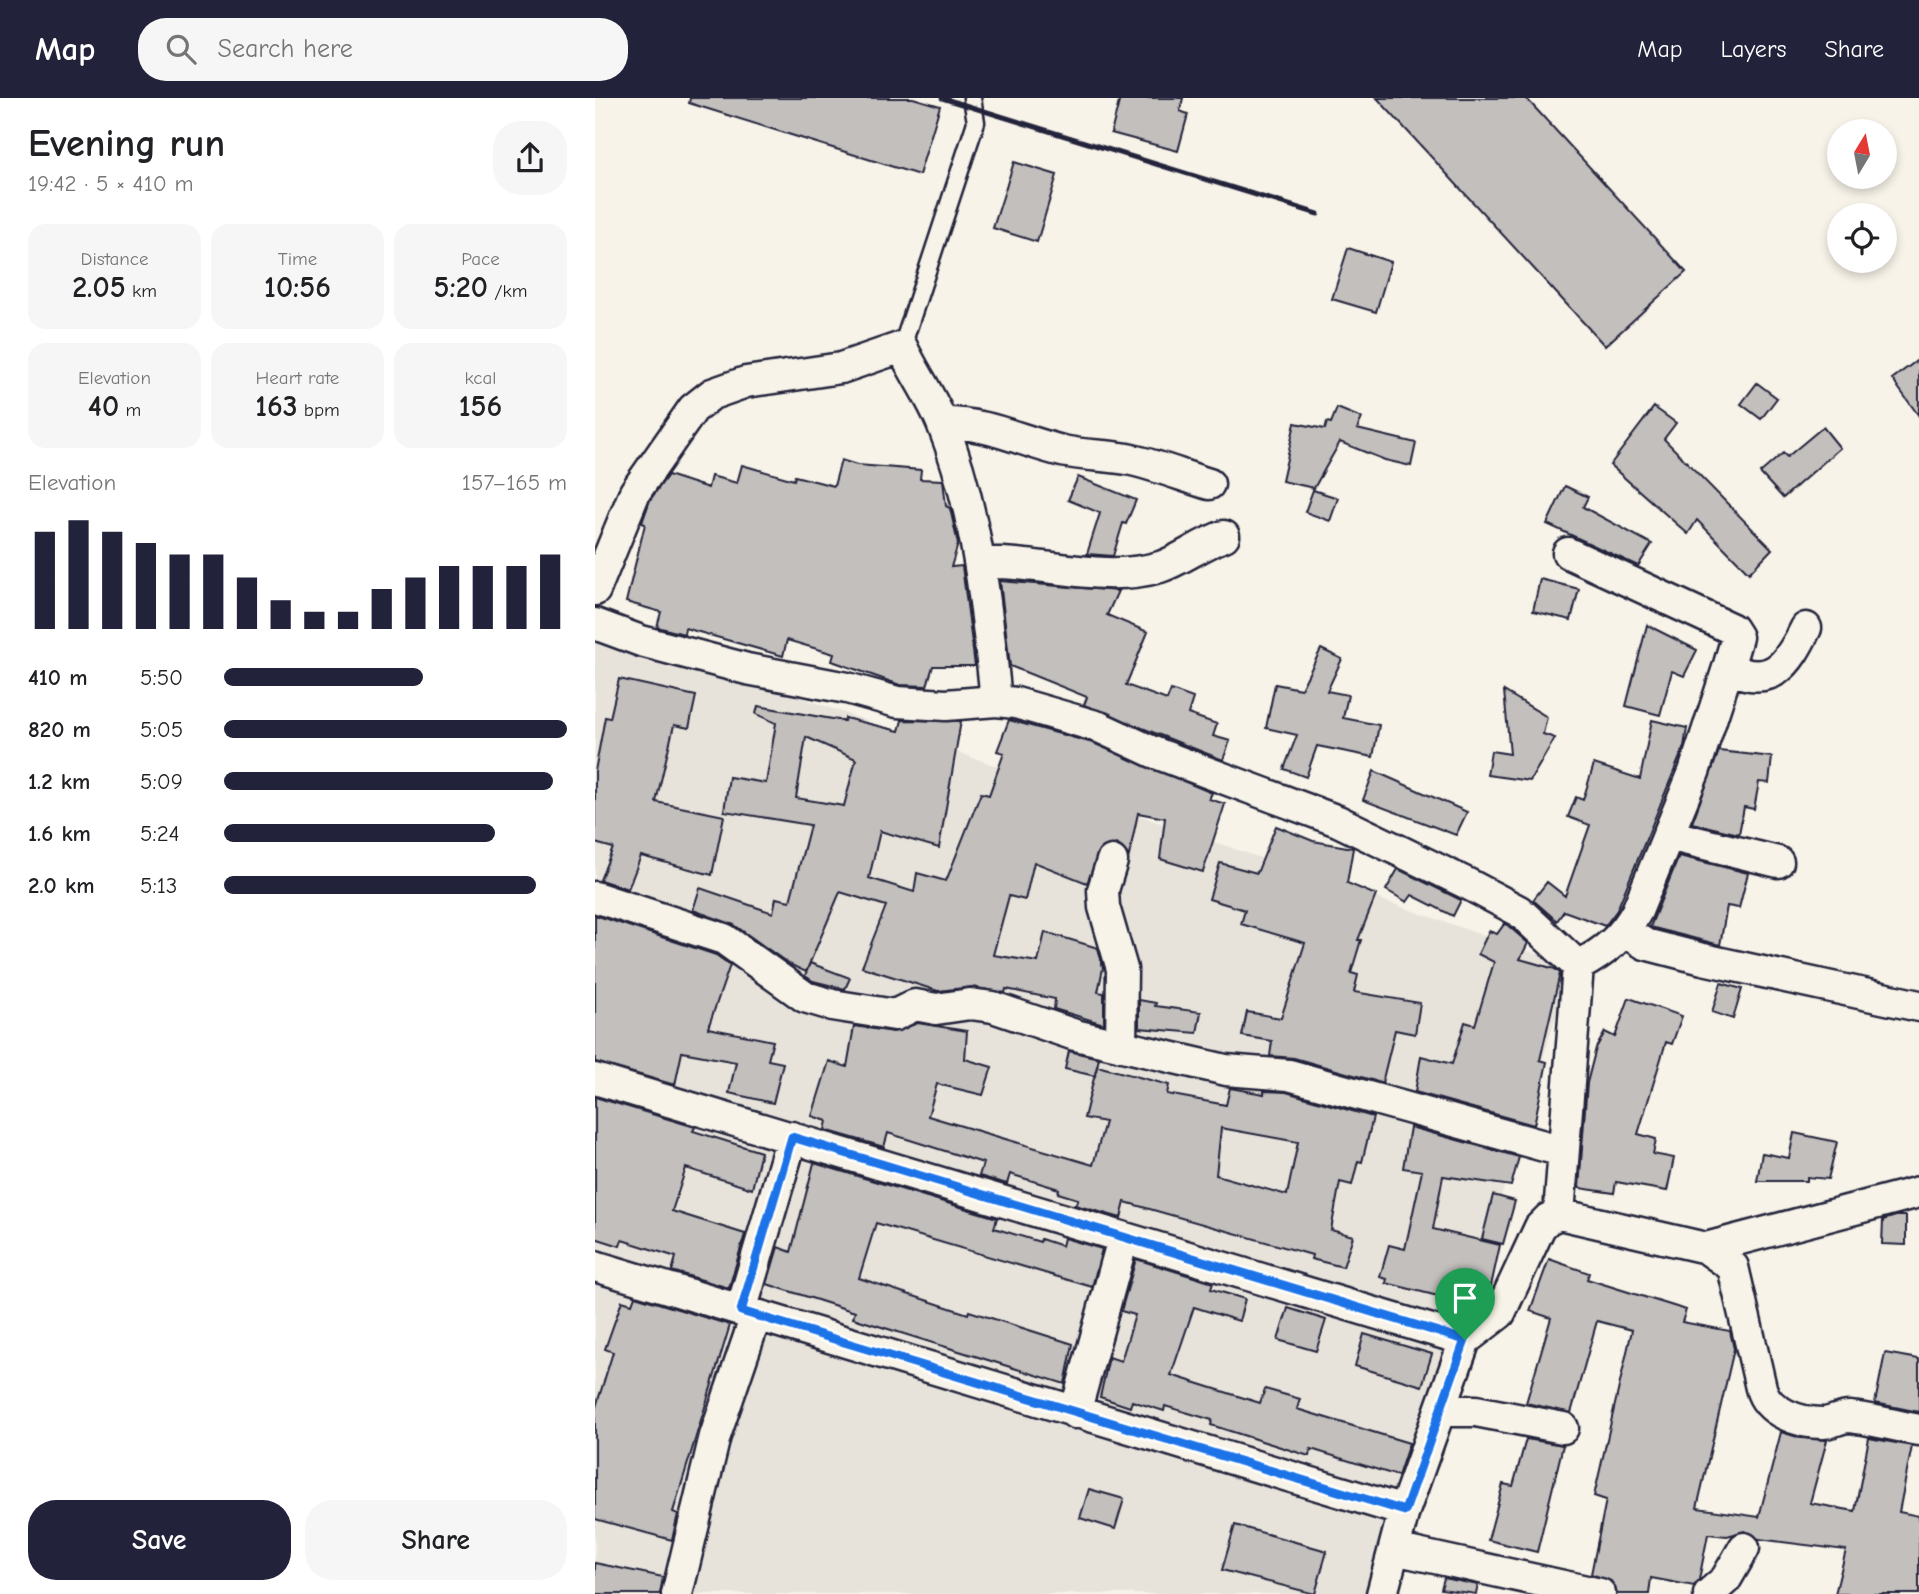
<!DOCTYPE html>
<html lang="en">
<head>
<meta charset="utf-8">
<style>
	:root { --surface:#fff; --page:#f6f6f6; --text:#202124; --muted:#757577; --accent:#22223b }
	body { margin:0; font-family:"Comic Neue",sans-serif; background:var(--page); color:var(--text); height:100vh; display:flex; flex-direction:column; font-size:26px; white-space:nowrap }
	* { box-sizing:border-box; margin:0 }
	p { font-size:23px; color:var(--muted) }
	.icon { flex:none; width:38px; height:38px; fill:none; stroke:currentColor; stroke-width:2; stroke-linecap:round; stroke-linejoin:round }
	.map { position:relative; flex:1; overflow:hidden }
	.panel { display:flex; flex-direction:column; background:var(--surface); width:595px }
	.panel>* { flex:none }
	.needle { width:46px; rotate:10deg }
	.tools { position:absolute; left:1232px; top:21px; display:grid; gap:14px }
	.tools a { display:grid; place-items:center; width:70px; height:70px; border-radius:50%; background:var(--surface); box-shadow:0 4px 10px #0003; font-size:35px }
	.pin { position:absolute; display:grid; place-items:center; width:60px; height:60px; color:#fff; margin:-72px -30px; border-radius:50% 50% 50% 0; rotate:-45deg; box-shadow:0 0 7px #0007 }
	.pin .icon { rotate:45deg }
	.round { display:grid; place-items:center; flex:none; width:74px; height:74px; border-radius:28px; background:var(--page) }
	.headline { display:flex; align-items:center; justify-content:space-between; height:119px; padding:0 28px }
	h1 { font-size:38px; font-weight:800; line-height:52px }
	.metrics { display:grid; grid-template-columns:repeat(3,1fr); gap:10px; height:119px; padding:7px 28px }
	.metrics div { display:grid; align-content:center; border-radius:18px; background:var(--page); text-align:center }
	.metrics b { font-size:30px; font-weight:800 }
	.metrics small { font-size:19px; font-weight:400 }
	.metrics p { font-size:19px }
	.chart { height:196px; padding:14px 28px }
	.chart p { display:flex; justify-content:space-between }
	.chart svg { width:100%; height:126px; margin-top:7px; stroke:var(--accent); stroke-width:6 }
	.primary-button { display:flex; gap:14px; margin-top:auto; padding:14px 28px }
	.primary-button a { flex:1; height:80px; border-radius:28px; background:var(--accent); color:#fff; font-size:28px; font-weight:800; line-height:80px; text-align:center }
	.primary-button a+a { background:var(--page); color:var(--text) }
	ul { padding:0 28px; list-style:none; font-size:23px }
	li { display:grid; grid-template-columns:112px 84px 1fr; align-items:center; height:52px }
	li i { height:18px; border-radius:9px; background:var(--accent) }
	header { display:flex; align-items:center; gap:42px; box-sizing:border-box; height:98px; padding:0 35px; background:var(--accent); color:#fff }
	header strong { font-size:33px }
	nav { display:flex; gap:38px; margin-inline-start:auto; font-size:24px }
	.search { width:490px; height:63px; background:var(--page); display:flex; align-items:center; gap:18px; box-sizing:border-box; padding:0 24px; border-radius:28px; color:var(--muted); font-size:26px }
	main { display:flex; flex:1; min-height:0 }
	.map>svg:first-child { display:block }
	.built { fill:#e7e3db }
	.building { fill:#c2bfbd; stroke:#22223b; stroke-width:2; fill-rule:evenodd }
	.lines { fill:none; stroke-linecap:round; stroke-linejoin:round }
	.service-casing { stroke:#22223b; stroke-width:21 }
	.minor-casing { stroke:#22223b; stroke-width:35 }
	.service { stroke:#f7f3e8; stroke-width:16 }
	.minor { stroke:#f7f3e8; stroke-width:30 }
	.rail { stroke:#22223b; stroke-width:5 }
	.route-casing { stroke:#fff; stroke-width:14 }
	.route { stroke:#1a73e8; stroke-width:9 }
</style>
</head>
<body>
<header>
<strong>Map</strong>
<div class="search"><svg class="icon" aria-label="search" viewBox="0 0 24 24"><circle cx="10" cy="10" r="6"/><path d="M15 15l6 6"/></svg>Search here</div>
<nav><a>Map</a><a>Layers</a><a>Share</a></nav>
</header>
<main>
<section class="panel">
<div class="headline"><div><h1>Evening run</h1><p>19:42 · 5 × 410 m</p></div><a class="round"><svg class="icon" aria-label="share" viewBox="0 0 24 24"><path d="M12 15V3M7 8l5-5 5 5M5 13v7h14v-7"/></svg></a></div>
<div class="metrics">
<div><p>Distance</p><b>2.05<small> km</small></b></div>
<div><p>Time</p><b>10:56</b></div>
<div><p>Pace</p><b>5:20<small> /km</small></b></div>
</div>
<div class="metrics">
<div><p>Elevation</p><b>40<small> m</small></b></div>
<div><p>Heart rate</p><b>163<small> bpm</small></b></div>
<div><p>kcal</p><b>156</b></div>
</div>
<div class="chart"><p><span>Elevation</span>157–165 m</p>
<svg viewBox="0 0 160 44" preserveAspectRatio="none"><path d="M5 44V10M15 44V6M25 44V10M35 44V14M45 44V18M55 44V18M65 44V26M75 44V34M85 44V38M95 44V38M105 44V30M115 44V26M125 44V22M135 44V22M145 44V22M155 44V18"/></svg>
</div>
<ul>
<li><b>410 m</b>5:50<i style="width:58%"></i></li>
<li><b>820 m</b>5:05<i style="width:100%"></i></li>
<li><b>1.2 km</b>5:09<i style="width:96%"></i></li>
<li><b>1.6 km</b>5:24<i style="width:79%"></i></li>
<li><b>2.0 km</b>5:13<i style="width:91%"></i></li>
</ul>
<div class="primary-button"><a>Save</a><a>Share</a></div>
</section>
<div class="map">
<svg width="1324" height="1496" viewBox="0 0 1324 1496">
	<rect width="100%" height="100%" fill="#f7f3e8"/>
	<filter id="ink" filterUnits="userSpaceOnUse"><feTurbulence type="fractalNoise" baseFrequency=".0143" numOctaves="2"/><feDisplacementMap in="SourceGraphic" scale="14" xChannelSelector="R" yChannelSelector="G"/><feConvolveMatrix kernelMatrix="1 2 1 2 8 2 1 2 1" color-interpolation-filters="sRGB"/></filter>
	<g filter="url(#ink)">
		<path class="built" d="M0 528 976 868 786 1496H0Z"/>
		<path class="building" d="M95 0H318L345 8 324 77 94 5Z
			M525 0H588L585 13 593 16 583 53 516 35Z
			M782 0H931L1091 174 1010 248Z
			M419 64 462 77 442 144 398 130Z
			M753 150 796 164 781 214 737 201Z
			M1324 261V318L1297 281Z
			M1162 285 1182 300 1166 321 1146 306Z
			M1059 309 1081 325 1069 341 1177 451 1154 475 1102 422 1093 436 1015 367Z
			M742 310 767 320 762 331 821 345 816 368 790 362 745 344 719 390 687 383 700 325 730 331 732 324 736 325Z
			M1228 329 1245 350 1188 400 1165 375 1188 355 1192 359Z
			M246 362 262 367 326 372 325 381 348 382 351 408 355 410 363 446 356 469 367 468 380 568H338L332 588 305 587 237 563 239 556 192 542 188 558 90 530 89 536 62 529 66 514 31 504 50 426 47 425 49 419 55 402 73 377 113 390 116 378 142 385 147 367 199 382 200 378 239 388Z
			M483 379 541 402 531 426 528 425 518 458 492 456 505 415 473 402Z
			M970 388 993 399 988 409 1057 446 1043 468 952 426Z
			M718 392 743 400 735 423 710 414Z
			M945 481 984 491 976 522 938 513Z
			M405 483 523 493 512 517 553 534 531 587 572 602 576 592 598 600 593 616 622 626 618 638 635 643 628 662 489 607 492 599 415 568Z
			M1052 527 1102 552 1089 578 1077 573 1065 617 1031 608Z
			M726 551 747 561 732 593 753 597 748 620 784 627 778 659 722 648 711 679 689 671 702 637 671 630 680 586 706 591Z
			M24 581 101 598 94 630 79 627 61 704 129 718 117 777 46 758 33 791 5 782 18 750 0 745V673L10 619 15 620Z
			M909 593 952 619 948 636 960 640 935 683 892 677 896 653 915 656Z
			M163 608 249 623 250 620 304 633 307 622 366 623 344 750 285 733 274 780 319 794 322 775 351 783 386 695 394 697 409 655 402 653 414 622 498 645 617 695 614 701 630 706 608 774 565 761 570 720 543 715 534 758 522 746 506 750 492 785 439 764 430 802 414 798 398 857 443 864 450 834 503 850 508 870 503 894 509 895V926L459 911 460 901 411 891 410 895 377 889 343 893 267 869 291 808 245 794 211 874 194 866 139 827 98 812 105 790 178 815 181 800 195 803 215 727 129 713 134 679 171 685 181 625 161 616ZM211 639 261 661 249 708 201 700Z
			M1057 622 1092 630 1089 649 1022 812 1010 828 969 813 962 823 938 802 952 784 970 798 995 727 973 719 981 699 988 702 999 666 1045 681Z
			M1124 653 1177 659 1174 685 1164 684 1159 711 1149 709 1144 736 1097 725Z
			M779 673 872 714 861 737 768 702Z
			M681 728 718 743 758 750 752 785 781 797 763 842H766L756 875 763 877 759 894 825 905 820 936 800 932 787 985 699 960 675 958 677 943 647 938 652 914 686 920 710 845 646 826 650 812 614 801 625 765 662 775Z
			M1084 758 1153 775 1144 810 1132 808 1125 847 1055 829Z
			M803 771 866 802 858 818 817 797 812 804 791 792Z
			M0 817 121 857 135 867 113 930 178 943 173 962 188 965 178 1005 134 995 141 964 87 954 80 987 0 964Z
			M910 825 933 845 925 861 960 871 965 875 945 962 952 964 939 1027 820 994 826 958 857 966 870 924 880 927 899 864 883 856 894 833 902 836Z
			M215 865 255 880 250 891 218 883 210 878Z
			M1126 885 1147 891 1138 921 1117 914Z
			M1034 900 1087 918 1077 946 1071 944 1043 1036 1061 1041 1058 1056 1079 1060 1072 1093 1021 1084 1019 1095 984 1090 992 985 1001 950 1010 934 1020 939Z
			M544 902 561 905 560 908 606 914 602 935 544 930Z
			M323 925 372 933 370 961 397 969 388 997 342 986 333 1018 498 1067 510 1024 489 1020 502 968 574 987 572 996 631 1007 635 990 669 996V993L691 994 778 1019 767 1064 763 1063 757 1087 745 1084 736 1132 758 1138 748 1169 716 1161 717 1157 530 1104 526 1120 480 1107 483 1101 463 1095 464 1091 415 1076 412 1086 384 1078 388 1065 293 1035 289 1049 230 1032 232 1023 217 1018 234 963 252 969 259 928 298 934ZM626 1030 703 1044 692 1097 621 1077Z
			M474 953 504 960 500 978 470 971Z
			M0 999 100 1029 98 1033 166 1054 157 1091 91 1070 77 1113 150 1136 134 1190 77 1173 81 1159 27 1142 25 1148 0 1140Z
			M815 1029 924 1059 916 1088 848 1078 838 1131 905 1147 896 1188 861 1180 855 1201 791 1185 792 1181 785 1179 794 1147 810 1151 827 1073 808 1070Z
			M1199 1035 1242 1044 1233 1081 1212 1079V1083H1162L1167 1055 1194 1060Z
			M219 1065 402 1120 399 1130 445 1144 446 1141 467 1148 469 1140 507 1151 497 1189 281 1125 264 1180 373 1216 374 1213 478 1246 470 1286 258 1220 260 1214 172 1186 183 1149 196 1154Z
			M898 1097 920 1103 908 1146 887 1141Z
			M1301 1118H1311V1147L1287 1146 1288 1122Z
			M541 1161 618 1185 616 1191 650 1201 644 1223 599 1209 576 1277 665 1305 670 1291 705 1301 702 1311 814 1345 803 1378 716 1351 714 1358 616 1327 617 1322 570 1308 569 1313 537 1303 535 1309 505 1299 514 1259 526 1263 540 1217 526 1213Z
			M954 1161 994 1175 992 1181 1091 1212 1087 1224 1135 1233 1139 1251 1102 1410 1164 1419 1186 1334 1206 1340 1232 1342 1215 1405 1260 1413 1274 1340 1317 1348 1304 1414 1324 1418V1496H1240L1251 1452 1164 1441 1150 1433 1132 1438 1113 1436 1104 1482 1099 1488 1056 1480 1054 1496H1022L1016 1483 996 1476 1011 1402 999 1398 1037 1232 1002 1223 976 1315 931 1305 956 1220 935 1213Z
			M40 1198 135 1227 78 1414 83 1416 77 1442 0 1421V1312L18 1254 10 1251 27 1203 37 1206Z
			M693 1210 731 1222 721 1253 683 1242Z
			M769 1236 837 1256 827 1288 760 1268Z
			M1290 1255 1324 1261V1314L1280 1305Z
			M931 1341 968 1347 942 1454 893 1442 908 1386 918 1388Z
			M494 1391 529 1401 520 1431 485 1420Z
			M640 1427 732 1453 720 1496 627 1472Z
			M0 1465 68 1479 65 1496H0Z
			M849 1480 883 1487 881 1496 846 1491Z"/>
		<g class="lines">
			<defs>
				<path id="service" d="M307 249 381 24 377 0"/>
				<path id="minor" d="M347 325C391 324 426 343 467 353 490 358 514 357 537 362 563 368 588 378 614 386
					M973 455 1137 531 1142 539 1133 570
					M385 465C445 462 505 486 565 469 586 462 606 446 629 438
					M0 492 40 394 98 311 117 296 151 284 246 270 307 249C319 275 336 298 347 325 382 412 392 510 401 603
					M0 526 46 543 152 571 252 590 302 604 351 607 401 603 421 605 504 629 558 654 743 723 873 786 924 813 983 868
					M1073 737 1183 764
					M517 763 508 792 509 809 527 871 526 948
					M0 799 129 841 210 899 237 907 300 917 320 907 341 911 375 906 398 909 480 937 631 972 694 977 967 1053
					M1031 834 1050 846 1108 861 1324 908
					M0 981 870 1242
					M964 1116 983 868C1010 854 1028 839 1042 813L1099 674 1133 570C1178 591 1193 566 1211 530
					M1111 1150 1324 1094
					M0 1168 809 1413
					M146 1213 197 1039
					M845 1313H881L968 1330
					M480 1315 528 1141
					M799 1451 1005 1496
					M82 1496 120 1338 161 1218
					M787 1496 809 1413 870 1242 905 1215 945 1129 953 1121 964 1116 1111 1150 1138 1169 1166 1290C1172 1314 1204 1325 1228 1325 1237 1325 1245 1319 1254 1319 1277 1321 1301 1328 1324 1332
					M1114 1496 1131 1481 1149 1450"/>
			</defs>
			<use href="#service" class="service-casing"/>
			<use href="#minor" class="minor-casing"/>
			<use href="#service" class="service"/>
			<use href="#minor" class="minor"/>
			<path class="rail" d="M347 0 723 116"/>
		</g>
	</g>
	<g class="lines" filter="url(#ink)">
		<defs>
			<path id="route" d="M197 1039 870 1242 810 1413 146 1213Z"/>
		</defs>
		<use href="#route" class="route-casing"/>
		<use href="#route" class="route"/>
	</g>
</svg>
<div class="tools">
<a><svg class="needle" viewBox="-14 -14 28 28"><path d="M0-13l5 13h-10z" fill="#e53935"/><path d="M0 13l5-13h-10z" fill="#757577"/></svg></a>
<a><svg class="icon" aria-label="locate" viewBox="0 0 24 24"><circle cx="12" cy="12" r="6"/><path d="M12 2v4M12 18v4M2 12h4M18 12h4"/></svg></a>
</div>
<div class="pin" style="left:870px;top:1242px;background:#1e9e55"><svg class="icon" aria-label="arrive" viewBox="0 0 24 24"><path d="M6 21V4h12l-3 4 3 4H6"/></svg></div>
</div>
</main>
</body>
</html>
